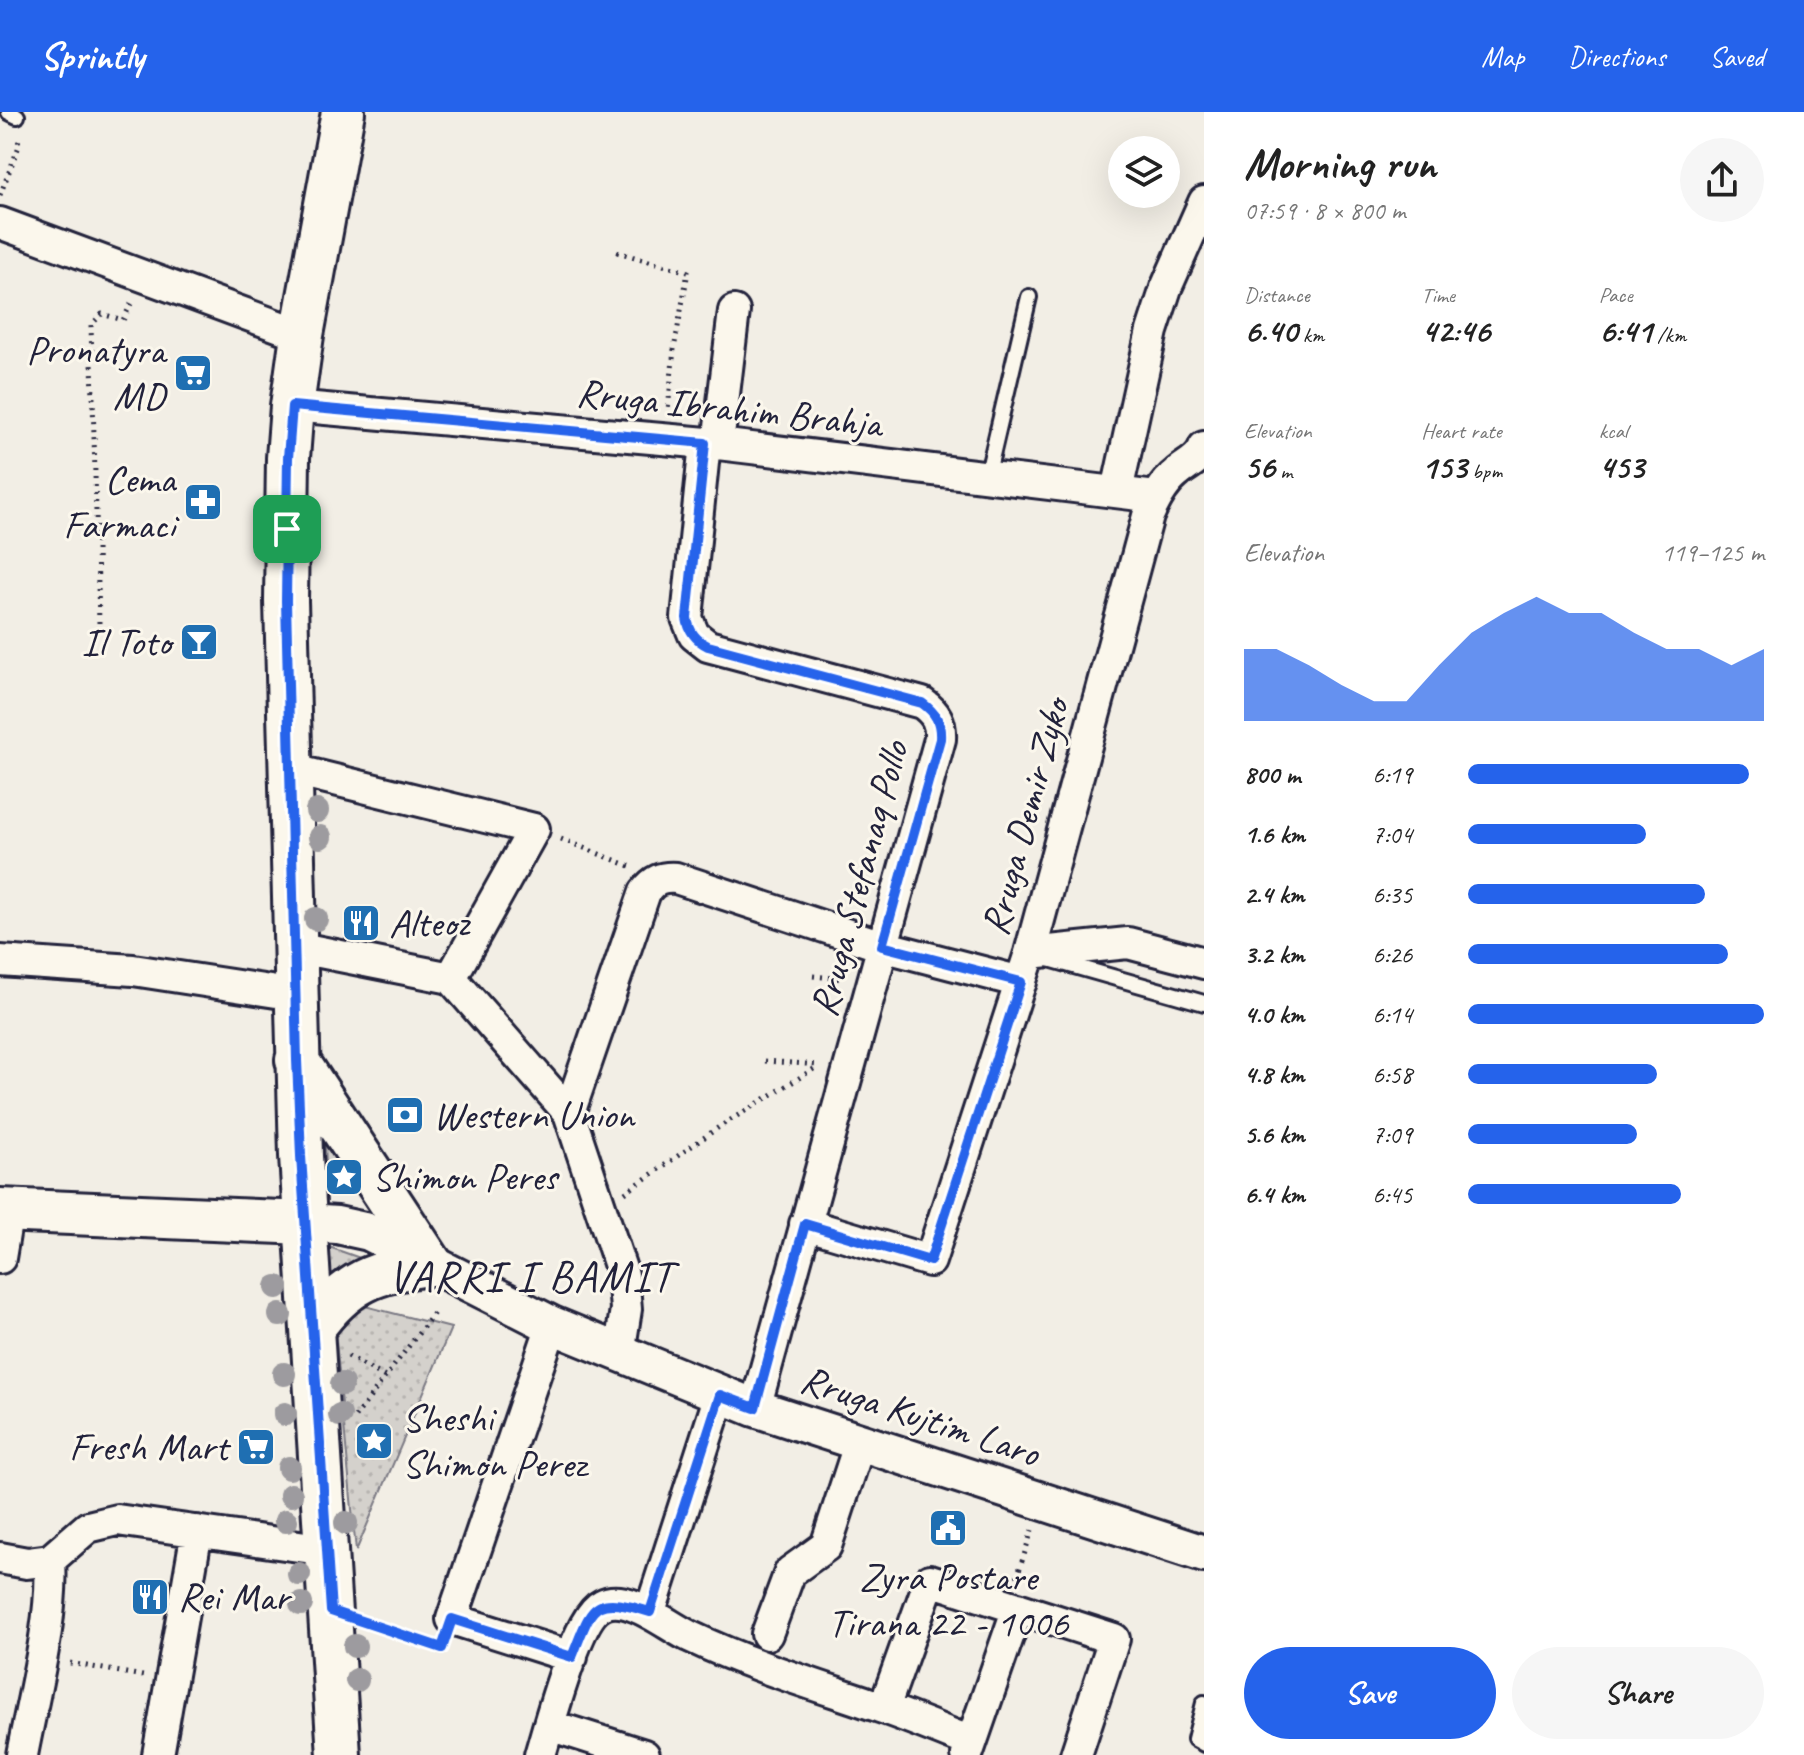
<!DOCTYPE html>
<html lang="en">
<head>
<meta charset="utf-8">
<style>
	:root { --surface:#fff; --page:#f6f6f6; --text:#222; --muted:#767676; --accent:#2563eb }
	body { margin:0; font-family:Caveat,sans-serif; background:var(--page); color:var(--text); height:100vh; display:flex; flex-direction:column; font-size:30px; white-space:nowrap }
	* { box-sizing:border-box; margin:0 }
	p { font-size:26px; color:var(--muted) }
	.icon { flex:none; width:44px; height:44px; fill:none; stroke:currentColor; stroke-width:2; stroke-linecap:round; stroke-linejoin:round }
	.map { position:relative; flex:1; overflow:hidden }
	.side { display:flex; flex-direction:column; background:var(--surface); width:600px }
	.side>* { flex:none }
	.fabs { position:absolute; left:1108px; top:24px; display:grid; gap:16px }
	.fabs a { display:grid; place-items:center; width:72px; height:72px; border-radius:50%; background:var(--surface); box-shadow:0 8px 32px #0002; font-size:40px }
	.pin { position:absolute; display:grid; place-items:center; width:68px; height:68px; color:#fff; margin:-34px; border-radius:16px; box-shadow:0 4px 12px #0006 }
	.round { display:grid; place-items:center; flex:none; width:84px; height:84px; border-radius:42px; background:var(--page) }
	.headline { display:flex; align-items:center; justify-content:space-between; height:136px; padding:0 40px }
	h1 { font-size:44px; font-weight:800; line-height:60px }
	.stats { display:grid; grid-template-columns:repeat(3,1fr); gap:12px; height:136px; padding:8px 40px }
	.stats div { display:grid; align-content:center }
	.stats b { font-size:34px; font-weight:800 }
	.stats small { font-size:22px; font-weight:400 }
	.stats p { font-size:22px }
	.chart { height:224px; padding:16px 40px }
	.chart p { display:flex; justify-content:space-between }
	.chart svg { width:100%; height:144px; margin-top:8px; fill:var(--accent); opacity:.7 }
	.cta { display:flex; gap:16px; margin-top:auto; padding:16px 40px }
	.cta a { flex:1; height:92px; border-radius:48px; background:var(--accent); color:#fff; font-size:32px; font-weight:800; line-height:92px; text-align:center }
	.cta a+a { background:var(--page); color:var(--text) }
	ul { padding:0 40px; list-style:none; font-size:26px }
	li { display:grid; grid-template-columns:128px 96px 1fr; align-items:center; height:60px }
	li i { height:20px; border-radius:10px; background:var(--accent) }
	header { display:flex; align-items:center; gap:48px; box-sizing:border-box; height:112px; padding:0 40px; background:var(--accent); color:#fff }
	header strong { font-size:38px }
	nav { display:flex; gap:44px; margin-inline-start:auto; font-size:28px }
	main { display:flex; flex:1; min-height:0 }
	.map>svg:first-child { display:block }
	.grass { fill:url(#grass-dots); stroke:#7b7a84; stroke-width:2 }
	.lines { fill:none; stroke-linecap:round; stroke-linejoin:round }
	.service-casing { stroke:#22223b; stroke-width:20 }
	.minor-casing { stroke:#22223b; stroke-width:36 }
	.tertiary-casing { stroke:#22223b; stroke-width:42 }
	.secondary-casing { stroke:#22223b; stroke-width:48 }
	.path { stroke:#22223b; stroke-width:5; stroke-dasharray:2 6; stroke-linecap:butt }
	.service { stroke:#fbf7ec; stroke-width:14 }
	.minor { stroke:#fbf7ec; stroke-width:30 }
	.tertiary { stroke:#fbf7ec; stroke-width:36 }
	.secondary { stroke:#fbf7ec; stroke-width:42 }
	.tree { fill:#9d9b9f }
	.route-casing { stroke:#fff; stroke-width:16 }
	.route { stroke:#2563eb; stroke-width:10 }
	.labels { text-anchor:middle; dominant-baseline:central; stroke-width:6; stroke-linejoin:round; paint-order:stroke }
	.poi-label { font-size:40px; fill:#22223b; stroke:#fbf7ec; text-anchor:start }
	.street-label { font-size:40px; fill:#22223b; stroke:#fbf7ec }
	.quarter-label { font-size:44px; letter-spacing:2px; fill:#22223b; stroke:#fbf7ec }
</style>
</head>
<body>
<header>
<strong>Sprintly</strong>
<nav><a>Map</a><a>Directions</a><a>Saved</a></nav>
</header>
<main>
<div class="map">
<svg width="1204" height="1643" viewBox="0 0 1204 1643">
	<defs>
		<pattern id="grass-dots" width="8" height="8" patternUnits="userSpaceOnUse" patternTransform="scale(2)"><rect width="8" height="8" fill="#d4d1cc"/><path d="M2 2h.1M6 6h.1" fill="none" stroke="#b6b3b0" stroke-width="1.8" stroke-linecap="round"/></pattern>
	</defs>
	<rect width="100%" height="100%" fill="#f2eee5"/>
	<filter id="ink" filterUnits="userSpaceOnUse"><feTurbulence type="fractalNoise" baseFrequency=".0125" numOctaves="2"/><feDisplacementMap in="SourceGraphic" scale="16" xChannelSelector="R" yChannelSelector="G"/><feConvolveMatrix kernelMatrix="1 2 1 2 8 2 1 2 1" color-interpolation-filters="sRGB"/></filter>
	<g filter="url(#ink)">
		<path class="grass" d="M324 1008 373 1075H327Z
			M329 1135 374 1151 330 1174Z
			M361 1193 451 1216 356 1439 335 1219Z"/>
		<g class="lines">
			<defs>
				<path id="service" d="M9 0 17 4
					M987 365 1029 185
					M1049 847 1204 891
					M1204 1591 1195 1627 1204 1632"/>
				<path id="minor" d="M0 111 302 223
					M292 294 718 332 1156 385
					M705 331 687 506 694 523 708 534 922 591C936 601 941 610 940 627L755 1296
					M718 332 734 199
					M1117 379 1152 219 1166 176 1204 90
					M290 657 534 717 451 866
					M295 835 451 866 569 1001 623 1163 626 1197 619 1242
					M1030 841 1128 831 1204 851
					M0 849 133 858 296 883
					M569 1001 645 780C654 768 661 765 676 766L882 834 1021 870
					M805 1112 930 1149 1030 841 1148 404C1155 388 1163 372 1177 361 1187 352 1200 348 1204 335
					M0 1146 8 1098
					M552 1213 452 1507 572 1545
					M0 1446 27 1451 50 1448 88 1415 117 1408 327 1438
					M650 1500 720 1283
					M767 1522 790 1460 826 1434 860 1330
					M884 1596 930 1468 1114 1527 1076 1643
					M549 1613 644 1643
					M22 1643C33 1584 54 1507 50 1448
					M158 1643 197 1419
					M540 1643C549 1613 577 1505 602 1493 628 1479 668 1515 691 1525 752 1554 816 1573 880 1595 910 1605 940 1618 971 1630
					M967 1643 1018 1496"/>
				<path id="tertiary" d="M306 1111 337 1113 369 1120 552 1213 755 1296 1204 1442"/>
				<path id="secondary" d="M297 948 431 1152C375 1159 347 1169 313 1216
					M0 1098 306 1111
					M339 1643 301 1044 286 489 288 346 292 294 302 223 343 0"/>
			</defs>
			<use href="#service" class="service-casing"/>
			<use href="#minor" class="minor-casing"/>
			<use href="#tertiary" class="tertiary-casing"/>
			<use href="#secondary" class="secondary-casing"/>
			<path class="path" d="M0 83 19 34 18 25
				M617 140 688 160 674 237 668 298
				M99 511 91 213 102 202 123 208 132 190
				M561 727 630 754
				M813 864 843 867
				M765 949 819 953
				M625 1081 719 1015 817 955
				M348 1244 385 1265
				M355 1305 434 1201
				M1017 1465 1032 1418
				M366 1510 436 1534
				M70 1551 143 1564"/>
			<use href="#service" class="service"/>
			<use href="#minor" class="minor"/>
			<use href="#tertiary" class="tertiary"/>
			<use href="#secondary" class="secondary"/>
		</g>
		<g class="tree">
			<circle cx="317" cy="699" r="12"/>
			<circle cx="320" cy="725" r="12"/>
			<circle cx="316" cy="807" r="12"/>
			<circle cx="277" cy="1175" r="12"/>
			<circle cx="280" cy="1203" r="12"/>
			<circle cx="284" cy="1262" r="12"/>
			<circle cx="342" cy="1272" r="12"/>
			<circle cx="285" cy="1302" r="12"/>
			<circle cx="340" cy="1303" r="12"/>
			<circle cx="289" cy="1356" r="12"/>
			<circle cx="291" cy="1383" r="12"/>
			<circle cx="286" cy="1409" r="12"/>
			<circle cx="346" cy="1411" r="12"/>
			<circle cx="299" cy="1462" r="12"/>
			<circle cx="301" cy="1492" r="12"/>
			<circle cx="355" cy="1534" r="12"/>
			<circle cx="357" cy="1568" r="12"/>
		</g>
	</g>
	<g class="lines" filter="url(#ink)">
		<defs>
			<path id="route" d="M292 294 705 331 687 506C689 520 696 528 708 534L922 591C936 601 941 610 940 627L882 834 1021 870 930 1149 805 1112 755 1296 720 1283 650 1500C591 1482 593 1493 572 1545L452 1507 442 1536 331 1499 301 1044 297 948 286 489 288 346Z"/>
		</defs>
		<use href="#route" class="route-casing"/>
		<use href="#route" class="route"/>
	</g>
	<defs>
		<symbol id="supermarket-square" viewBox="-11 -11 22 22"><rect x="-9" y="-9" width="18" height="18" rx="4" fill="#1f6fb2" stroke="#fbf7ec"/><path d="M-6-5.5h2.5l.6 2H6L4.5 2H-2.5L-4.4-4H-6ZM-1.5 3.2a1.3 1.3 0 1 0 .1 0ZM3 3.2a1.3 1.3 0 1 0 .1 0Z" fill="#fff"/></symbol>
		<symbol id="pharmacy-square" viewBox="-11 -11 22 22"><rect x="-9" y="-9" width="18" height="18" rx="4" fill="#1f6fb2" stroke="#fbf7ec"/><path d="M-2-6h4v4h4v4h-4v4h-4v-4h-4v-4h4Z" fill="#fff"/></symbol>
		<symbol id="bar-square" viewBox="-11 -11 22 22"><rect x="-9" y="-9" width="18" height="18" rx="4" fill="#1f6fb2" stroke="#fbf7ec"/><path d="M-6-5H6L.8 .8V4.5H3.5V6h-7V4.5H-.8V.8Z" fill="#fff"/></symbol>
		<symbol id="restaurant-square" viewBox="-11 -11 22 22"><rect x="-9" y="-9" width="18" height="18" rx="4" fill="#1f6fb2" stroke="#fbf7ec"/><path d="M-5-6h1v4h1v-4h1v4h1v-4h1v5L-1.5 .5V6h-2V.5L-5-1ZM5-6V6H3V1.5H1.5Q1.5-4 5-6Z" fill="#fff"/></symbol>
		<symbol id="bank-square" viewBox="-11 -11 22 22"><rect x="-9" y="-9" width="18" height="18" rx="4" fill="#1f6fb2" stroke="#fbf7ec"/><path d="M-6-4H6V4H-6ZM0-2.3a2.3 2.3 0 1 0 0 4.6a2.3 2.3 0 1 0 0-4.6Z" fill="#fff"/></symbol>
		<symbol id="sight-square" viewBox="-11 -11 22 22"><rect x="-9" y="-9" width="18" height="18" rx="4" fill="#1f6fb2" stroke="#fbf7ec"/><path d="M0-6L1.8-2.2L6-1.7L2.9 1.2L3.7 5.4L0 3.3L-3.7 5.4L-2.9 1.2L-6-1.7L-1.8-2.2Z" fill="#fff"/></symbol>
		<symbol id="civic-square" viewBox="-11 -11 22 22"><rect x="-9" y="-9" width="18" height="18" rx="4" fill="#1f6fb2" stroke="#fbf7ec"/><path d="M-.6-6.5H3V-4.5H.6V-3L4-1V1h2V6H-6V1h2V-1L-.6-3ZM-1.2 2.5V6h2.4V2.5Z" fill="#fff"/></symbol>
	</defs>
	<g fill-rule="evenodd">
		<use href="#supermarket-square" x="171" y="239" width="44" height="44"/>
		<use href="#pharmacy-square" x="181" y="368" width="44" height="44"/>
		<use href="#bar-square" x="177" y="508" width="44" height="44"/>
		<use href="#restaurant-square" x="339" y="789" width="44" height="44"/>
		<use href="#bank-square" x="383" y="981" width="44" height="44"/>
		<use href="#sight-square" x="322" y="1043" width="44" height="44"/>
		<use href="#sight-square" x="352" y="1307" width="44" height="44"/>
		<use href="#supermarket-square" x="234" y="1313" width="44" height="44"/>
		<use href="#civic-square" x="926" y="1394" width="44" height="44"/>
		<use href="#restaurant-square" x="128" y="1463" width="44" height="44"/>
	</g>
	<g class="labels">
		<g class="poi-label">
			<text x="165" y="238" text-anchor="end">Pronatyra<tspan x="165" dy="46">MD</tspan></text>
			<text x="175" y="367" text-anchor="end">Cema<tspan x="175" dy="46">Farmaci</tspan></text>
			<text x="171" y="530" text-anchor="end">Il Toto</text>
			<text x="389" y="811">Alteoz</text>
			<text x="433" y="1003">Western Union</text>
			<text x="372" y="1065">Shimon Peres</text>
			<text x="402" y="1306">Sheshi<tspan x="402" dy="46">Shimon Perez</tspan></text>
			<text x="228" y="1335" text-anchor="end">Fresh Mart</text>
			<text x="948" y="1465" text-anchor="middle">Zyra Postare<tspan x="948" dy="46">Tirana 22 - 1006</tspan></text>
			<text x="178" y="1485">Rei Mar</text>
		</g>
		<g class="street-label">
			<text transform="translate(729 296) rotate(6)">Rruga Ibrahim Brahja</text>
			<text transform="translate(1025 705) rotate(-75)">Rruga Demir Zyko</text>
			<text transform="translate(859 767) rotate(-75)">Rruga Stefanaq Pollo</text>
			<text transform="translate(920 1304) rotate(18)">Rruga Kujtim Laro</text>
		</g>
		<g class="quarter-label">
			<text x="531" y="1164">VARRI I BAMIT</text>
		</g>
	</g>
</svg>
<div class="fabs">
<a><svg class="icon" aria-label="layers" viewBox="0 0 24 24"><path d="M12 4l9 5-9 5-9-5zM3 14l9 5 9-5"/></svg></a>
</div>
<div class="pin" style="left:287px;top:417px;background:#1e9e55"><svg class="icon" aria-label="arrive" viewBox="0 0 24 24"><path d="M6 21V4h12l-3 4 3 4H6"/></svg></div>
</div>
<section class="side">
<div class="headline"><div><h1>Morning run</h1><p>07:59 · 8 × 800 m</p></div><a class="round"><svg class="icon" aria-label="share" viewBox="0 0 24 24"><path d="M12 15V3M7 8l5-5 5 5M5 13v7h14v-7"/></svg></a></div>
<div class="stats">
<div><p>Distance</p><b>6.40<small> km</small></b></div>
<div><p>Time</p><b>42:46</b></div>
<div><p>Pace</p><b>6:41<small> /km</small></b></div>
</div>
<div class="stats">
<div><p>Elevation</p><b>56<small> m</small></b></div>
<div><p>Heart rate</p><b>153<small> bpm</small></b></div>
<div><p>kcal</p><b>453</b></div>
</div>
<div class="chart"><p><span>Elevation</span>119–125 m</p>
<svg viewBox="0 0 160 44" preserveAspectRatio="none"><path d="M0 44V22L10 22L20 27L30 33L40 38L50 38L60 27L70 17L80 11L90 6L100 11L110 11L120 17L130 22L140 22L150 27L160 22V44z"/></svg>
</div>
<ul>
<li><b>800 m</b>6:19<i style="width:95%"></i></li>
<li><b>1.6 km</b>7:04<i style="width:60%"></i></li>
<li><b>2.4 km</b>6:35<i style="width:80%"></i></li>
<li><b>3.2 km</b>6:26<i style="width:88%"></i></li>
<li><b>4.0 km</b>6:14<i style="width:100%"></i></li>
<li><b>4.8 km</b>6:58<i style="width:64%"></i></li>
<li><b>5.6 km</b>7:09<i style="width:57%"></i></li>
<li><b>6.4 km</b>6:45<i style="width:72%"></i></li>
</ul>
<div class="cta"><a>Save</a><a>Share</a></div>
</section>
</main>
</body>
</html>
